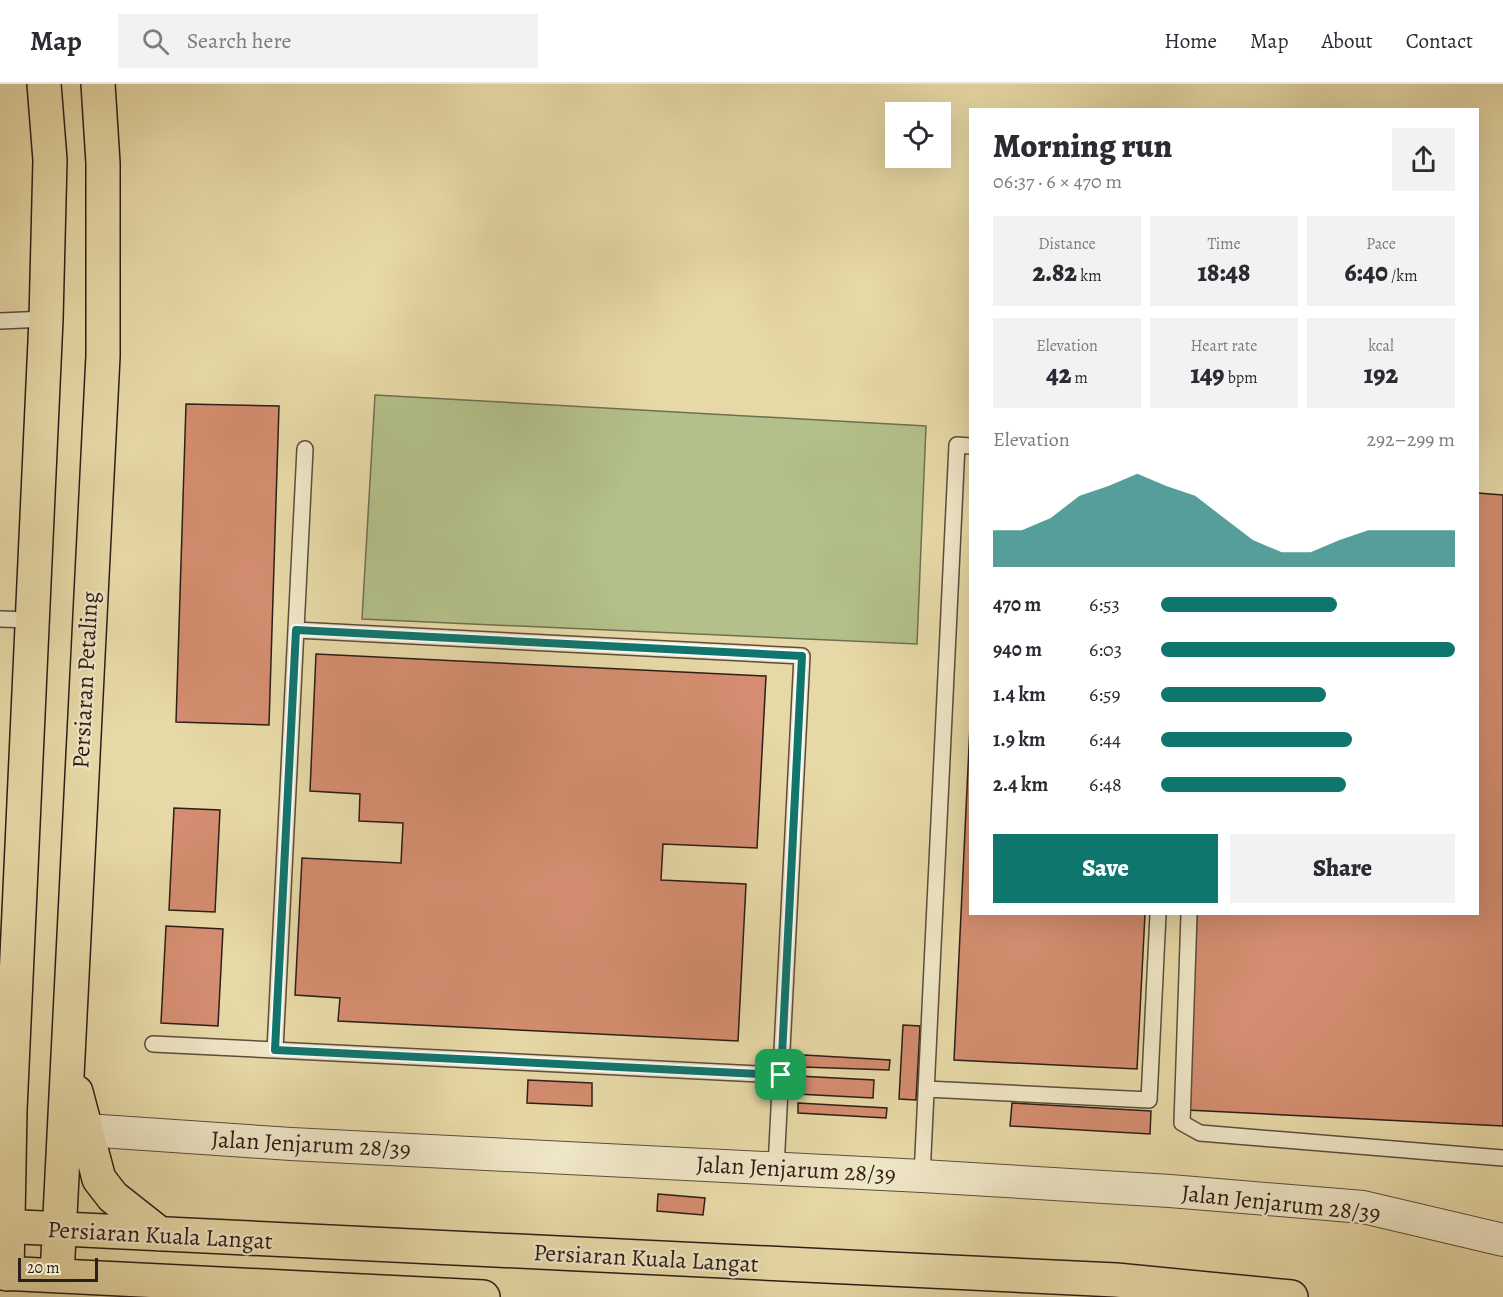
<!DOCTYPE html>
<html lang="en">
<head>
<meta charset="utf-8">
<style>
	:root { --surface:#fff; --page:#f2f2f3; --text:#2b2b33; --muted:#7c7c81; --line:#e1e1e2; --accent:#0f766e }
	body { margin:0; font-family:Alegreya,serif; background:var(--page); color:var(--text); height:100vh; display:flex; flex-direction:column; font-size:22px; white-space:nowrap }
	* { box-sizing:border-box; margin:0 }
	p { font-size:20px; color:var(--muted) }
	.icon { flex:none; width:33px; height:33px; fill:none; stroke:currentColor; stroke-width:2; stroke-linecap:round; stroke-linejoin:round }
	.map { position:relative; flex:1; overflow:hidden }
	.side { position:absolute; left:969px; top:24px; width:510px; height:807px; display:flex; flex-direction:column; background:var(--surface); border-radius:0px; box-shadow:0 6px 24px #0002 }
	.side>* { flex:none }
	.buttons { position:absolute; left:885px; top:18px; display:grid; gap:12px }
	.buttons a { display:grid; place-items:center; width:66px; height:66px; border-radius:0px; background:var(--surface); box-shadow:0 6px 24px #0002; font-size:30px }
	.scale { position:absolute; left:18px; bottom:15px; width:80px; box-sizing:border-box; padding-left:6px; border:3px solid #2d1e18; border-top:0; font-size:16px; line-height:21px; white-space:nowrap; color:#2d1e18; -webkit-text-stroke:4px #efe6c6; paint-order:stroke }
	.pin { position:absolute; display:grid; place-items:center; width:51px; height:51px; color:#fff; margin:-26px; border-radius:12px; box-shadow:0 3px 9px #0006 }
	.round { display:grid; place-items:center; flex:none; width:63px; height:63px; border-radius:0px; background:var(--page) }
	.headline { display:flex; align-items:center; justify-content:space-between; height:102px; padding:0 24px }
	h1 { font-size:33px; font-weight:800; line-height:45px }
	.figures { display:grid; grid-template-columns:repeat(3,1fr); gap:9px; height:102px; padding:6px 24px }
	.figures div { display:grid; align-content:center; border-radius:0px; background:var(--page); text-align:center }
	.figures b { font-size:26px; font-weight:800 }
	.figures small { font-size:16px; font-weight:400 }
	.figures p { font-size:16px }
	.chart { height:168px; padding:12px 24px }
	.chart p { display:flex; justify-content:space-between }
	.chart svg { width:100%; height:108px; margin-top:6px; fill:var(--accent); opacity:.7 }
	.primary-button { display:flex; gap:12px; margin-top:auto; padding:12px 24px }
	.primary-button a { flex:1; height:69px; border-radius:0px; background:var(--accent); color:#fff; font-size:24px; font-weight:800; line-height:69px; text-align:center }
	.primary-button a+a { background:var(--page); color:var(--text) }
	ul { padding:0 24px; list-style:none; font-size:20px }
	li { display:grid; grid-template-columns:96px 72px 1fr; align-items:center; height:45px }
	li i { height:15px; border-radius:8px; background:var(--accent) }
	header { display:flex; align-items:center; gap:36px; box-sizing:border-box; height:84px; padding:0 30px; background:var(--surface); border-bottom:2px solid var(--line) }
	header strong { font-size:28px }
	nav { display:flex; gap:33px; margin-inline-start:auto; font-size:21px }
	.search { width:420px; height:54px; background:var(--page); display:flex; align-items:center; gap:15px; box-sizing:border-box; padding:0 21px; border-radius:0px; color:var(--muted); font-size:22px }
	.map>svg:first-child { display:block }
	.green { fill:#b3c089; stroke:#706f50; stroke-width:1.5 }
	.building { fill:#d48d70; stroke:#2d1e18; stroke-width:1.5 }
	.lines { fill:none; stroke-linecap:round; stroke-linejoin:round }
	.service-casing { stroke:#5c4d3c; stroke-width:18 }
	.minor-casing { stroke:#5c4d3c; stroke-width:34 }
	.primary-casing { stroke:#2d1e18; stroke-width:36 }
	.service { stroke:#efe6c6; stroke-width:15 }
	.minor { stroke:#efe6c6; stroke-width:32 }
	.primary { stroke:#e7d9a7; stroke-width:33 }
	.route-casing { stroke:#fff; stroke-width:12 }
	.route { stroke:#0f766e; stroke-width:8 }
	.labels { text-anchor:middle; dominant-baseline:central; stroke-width:4.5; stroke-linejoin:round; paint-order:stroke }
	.street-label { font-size:24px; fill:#2d1e18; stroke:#efe6c6 }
</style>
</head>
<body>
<header>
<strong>Map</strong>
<div class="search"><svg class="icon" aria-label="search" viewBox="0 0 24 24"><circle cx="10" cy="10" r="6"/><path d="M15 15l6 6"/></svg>Search here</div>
<nav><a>Home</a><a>Map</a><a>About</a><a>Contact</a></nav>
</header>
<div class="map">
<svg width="1503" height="1213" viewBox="0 0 1503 1213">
	<rect width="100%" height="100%" fill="#e7d9a7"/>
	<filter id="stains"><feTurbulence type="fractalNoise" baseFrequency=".00333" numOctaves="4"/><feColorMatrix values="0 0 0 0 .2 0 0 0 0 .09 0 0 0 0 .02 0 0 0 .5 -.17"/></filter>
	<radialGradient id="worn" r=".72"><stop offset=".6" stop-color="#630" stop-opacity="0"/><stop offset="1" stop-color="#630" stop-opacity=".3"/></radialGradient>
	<path class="green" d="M375 311 926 342 917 560 362 535Z"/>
	<path class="building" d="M186 320 279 322 269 641 176 638Z
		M1478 409 1503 411V1042L1187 1026 1197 830H1478Z
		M316 570 766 592 757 764 663 760 661 796 746 800 738 957 338 937 340 914 295 911 302 774 401 779 403 739 359 737 360 710 310 707Z
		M970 642V830H1145L1137 985 954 976Z
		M174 724 220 726 215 828 169 826Z
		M166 842 223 845 218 942 161 939Z
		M903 941 920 942 916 1016 899 1015Z
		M804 971 890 976 889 986 803 983Z
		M798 992 874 996 873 1014 797 1010Z
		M528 996 592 999V1022L527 1019Z
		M798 1019 887 1024 886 1034 798 1029Z
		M1012 1019 1151 1027 1150 1050 1010 1042Z
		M658 1110 705 1114 703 1131 657 1127Z"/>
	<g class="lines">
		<defs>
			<path id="service" d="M0 237 46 235
				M0 535 32 536
				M296 546 802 572 776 1084
				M1189 830 1182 1039 1200 1049 1503 1074
				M153 960 781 991
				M275 966 305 365
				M926 1005 1149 1016 1158 830
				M922 1092 957 361 970 362"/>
			<path id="minor" d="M86 1046 291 1060 922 1092 1170 1107 1363 1123 1503 1156"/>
			<path id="primary" d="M76 1008 99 1095 113 1113 160 1150
				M0 1142 1116 1196 1291 1213
				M0 1189 483 1213
				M7 1190 10 1026 46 235 50 76 44 0
				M57 1192 103 272V79L98 0"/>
		</defs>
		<use href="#service" class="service-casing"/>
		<use href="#minor" class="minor-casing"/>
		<use href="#primary" class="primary-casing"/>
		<use href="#service" class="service"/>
		<use href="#minor" class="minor"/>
		<use href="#primary" class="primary"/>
	</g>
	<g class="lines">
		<defs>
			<path id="route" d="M296 546 802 572 781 991 275 966Z"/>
		</defs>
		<use href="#route" class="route-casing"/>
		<use href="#route" class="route"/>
	</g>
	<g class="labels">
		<g class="street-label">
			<text transform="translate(85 596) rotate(-87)">Persiaran Petaling</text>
			<text transform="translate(311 1060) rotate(3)">Jalan Jenjarum 28/39</text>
			<text transform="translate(796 1085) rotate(3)">Jalan Jenjarum 28/39</text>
			<text transform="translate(1281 1119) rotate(6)">Jalan Jenjarum 28/39</text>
			<text transform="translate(160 1151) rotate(3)">Persiaran Kuala Langat</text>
			<text transform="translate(646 1174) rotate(3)">Persiaran Kuala Langat</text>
		</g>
	</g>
	<rect width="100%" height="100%" filter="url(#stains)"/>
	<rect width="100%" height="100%" fill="url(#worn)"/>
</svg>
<div class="buttons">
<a><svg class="icon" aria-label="locate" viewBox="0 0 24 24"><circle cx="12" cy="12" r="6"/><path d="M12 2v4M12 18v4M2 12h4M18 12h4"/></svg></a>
</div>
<div class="scale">20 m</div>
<div class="pin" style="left:781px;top:991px;background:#1e9e55"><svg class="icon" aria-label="arrive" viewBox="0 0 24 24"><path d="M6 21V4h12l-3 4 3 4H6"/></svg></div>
<section class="side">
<div class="headline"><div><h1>Morning run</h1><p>06:37 · 6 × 470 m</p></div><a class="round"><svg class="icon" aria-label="share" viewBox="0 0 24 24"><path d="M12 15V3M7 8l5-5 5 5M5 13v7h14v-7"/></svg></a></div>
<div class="figures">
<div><p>Distance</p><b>2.82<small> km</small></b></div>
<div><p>Time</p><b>18:48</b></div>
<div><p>Pace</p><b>6:40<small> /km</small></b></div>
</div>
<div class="figures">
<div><p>Elevation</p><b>42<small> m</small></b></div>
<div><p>Heart rate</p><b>149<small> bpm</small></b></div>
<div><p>kcal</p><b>192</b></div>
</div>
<div class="chart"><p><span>Elevation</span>292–299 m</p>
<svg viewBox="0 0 160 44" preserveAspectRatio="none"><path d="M0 44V29L10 29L20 24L30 15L40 11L50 6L60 11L70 15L80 24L90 33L100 38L110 38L120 33L130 29L140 29L150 29L160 29V44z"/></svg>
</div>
<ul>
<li><b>470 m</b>6:53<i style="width:60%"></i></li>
<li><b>940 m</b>6:03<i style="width:100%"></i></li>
<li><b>1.4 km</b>6:59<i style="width:56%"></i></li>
<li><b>1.9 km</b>6:44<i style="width:65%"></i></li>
<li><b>2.4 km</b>6:48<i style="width:63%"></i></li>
</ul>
<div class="primary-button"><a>Save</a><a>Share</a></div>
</section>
</div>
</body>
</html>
